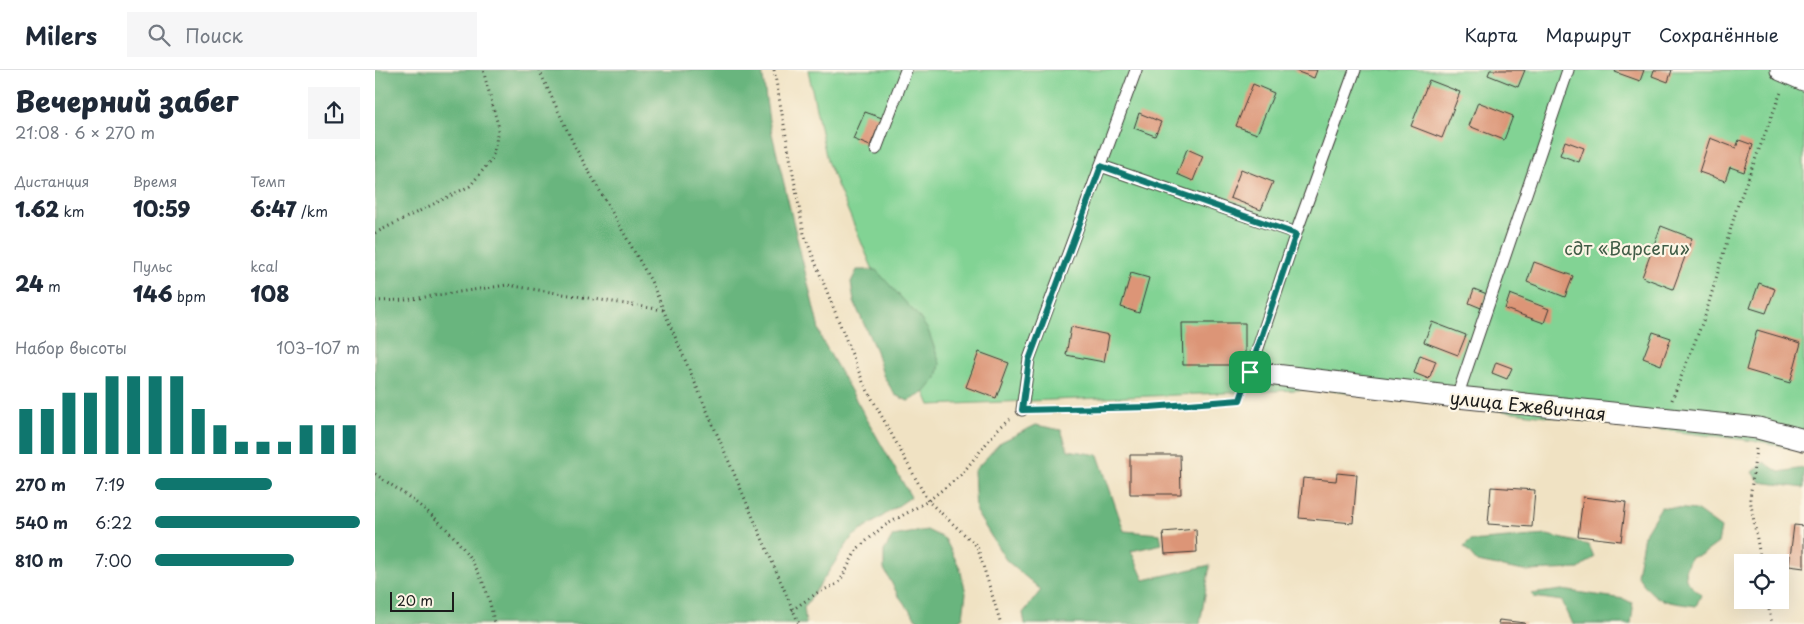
<!DOCTYPE html>
<html lang="ru">
<head>
<meta charset="utf-8">
<style>
	:root { --surface:#fff; --page:#f6f6f7; --text:#1f2937; --muted:#747a83; --line:#e0e1e3; --accent:#0f766e }
	body { margin:0; font-family:"Playpen Sans",sans-serif; background:var(--page); color:var(--text); height:100vh; display:flex; flex-direction:column; font-size:19px; white-space:nowrap }
	* { box-sizing:border-box; margin:0 }
	p { font-size:16px; color:var(--muted) }
	.icon { flex:none; width:28px; height:28px; fill:none; stroke:currentColor; stroke-width:2; stroke-linecap:round; stroke-linejoin:round }
	.map { position:relative; flex:1; overflow:hidden }
	.sheet { display:flex; flex-direction:column; background:var(--surface); width:375px }
	.sheet>* { flex:none }
	.buttons { position:absolute; left:1359px; top:484px; display:grid; gap:10px }
	.buttons a { display:grid; place-items:center; width:55px; height:55px; border-radius:0px; background:var(--surface); box-shadow:0 5px 20px #0002; font-size:25px }
	.scale { position:absolute; left:15px; bottom:12px; width:64px; box-sizing:border-box; padding-left:5px; border:2px solid #1c1c1c; border-top:0; font-size:14px; line-height:18px; white-space:nowrap; color:#1c1c1c; -webkit-text-stroke:4px #fcf5e5; paint-order:stroke }
	.pin { position:absolute; display:grid; place-items:center; width:42px; height:42px; color:#fff; margin:-21px; border-radius:10px; box-shadow:0 2px 8px #0006 }
	.round { display:grid; place-items:center; flex:none; width:52px; height:52px; border-radius:0px; background:var(--page) }
	.headline { display:flex; align-items:center; justify-content:space-between; height:85px; padding:0 15px }
	h1 { font-size:28px; font-weight:800; line-height:38px }
	.stats { display:grid; grid-template-columns:repeat(3,1fr); gap:8px; height:85px; padding:5px 15px }
	.stats div { display:grid; align-content:center }
	.stats b { font-size:21px; font-weight:800 }
	.stats small { font-size:14px; font-weight:400 }
	.stats p { font-size:14px }
	.chart { height:140px; padding:10px 15px }
	.chart p { display:flex; justify-content:space-between }
	.chart svg { width:100%; height:90px; margin-top:5px; stroke:var(--accent); stroke-width:6 }
	ul { padding:0 15px; list-style:none; font-size:16px }
	li { display:grid; grid-template-columns:80px 60px 1fr; align-items:center; height:38px }
	li i { height:12px; border-radius:6px; background:var(--accent) }
	header { display:flex; align-items:center; gap:30px; box-sizing:border-box; height:70px; padding:0 25px; background:var(--surface); border-bottom:1px solid var(--line) }
	header strong { font-size:24px }
	nav { display:flex; gap:28px; margin-inline-start:auto; font-size:18px }
	.search { width:350px; height:45px; background:var(--page); display:flex; align-items:center; gap:12px; box-sizing:border-box; padding:0 18px; border-radius:0px; color:var(--muted); font-size:19px }
	main { display:flex; flex:1; min-height:0 }
	.map>svg:first-child { display:block }
	.green { fill:#82d394; stroke:#4f7858 }
	.forest { fill:#69b57e; stroke:#42684d }
	.building { fill:#dc9577 }
	.lines { fill:none; stroke-linecap:round; stroke-linejoin:round }
	.service-casing { stroke:#3c3a35; stroke-width:13 }
	.minor-casing { stroke:#3c3a35; stroke-width:23 }
	.path { stroke:#3c3a35; stroke-width:3; stroke-dasharray:1 4; stroke-linecap:butt }
	.service { stroke:#fff; stroke-width:11 }
	.minor { stroke:#fff; stroke-width:21 }
	.route-casing { stroke:#fff; stroke-width:10 }
	.route { stroke:#0f766e; stroke-width:6 }
	.labels { text-anchor:middle; dominant-baseline:central; stroke-width:4.5; stroke-linejoin:round; paint-order:stroke }
	.park-label { font-size:18px; fill:#405c46; stroke:#fcf5e5 }
	.street-label { font-size:18px; fill:#1c1c1c; stroke:#fcf5e5 }
</style>
</head>
<body>
<header>
<strong>Milers</strong>
<div class="search"><svg class="icon" aria-label="search" viewBox="0 0 24 24"><circle cx="10" cy="10" r="6"/><path d="M15 15l6 6"/></svg>Поиск</div>
<nav><a>Карта</a><a>Маршрут</a><a>Сохранённые</a></nav>
</header>
<main>
<section class="sheet">
<div class="headline"><div><h1>Вечерний забег</h1><p>21:08 · 6 × 270 m</p></div><a class="round"><svg class="icon" aria-label="share" viewBox="0 0 24 24"><path d="M12 15V3M7 8l5-5 5 5M5 13v7h14v-7"/></svg></a></div>
<div class="stats">
<div><p>Дистанция</p><b>1.62<small> km</small></b></div>
<div><p>Время</p><b>10:59</b></div>
<div><p>Темп</p><b>6:47<small> /km</small></b></div>
</div>
<div class="stats">
<div><b>24<small> m</small></b></div>
<div><p>Пульс</p><b>146<small> bpm</small></b></div>
<div><p>kcal</p><b>108</b></div>
</div>
<div class="chart"><p><span>Набор высоты</span>103–107 m</p>
<svg viewBox="0 0 160 44" preserveAspectRatio="none"><path d="M5 44V22M15 44V22M25 44V14M35 44V14M45 44V6M55 44V6M65 44V6M75 44V6M85 44V22M95 44V30M105 44V38M115 44V38M125 44V38M135 44V30M145 44V30M155 44V30"/></svg>
</div>
<ul>
<li><b>270 m</b>7:19<i style="width:57%"></i></li>
<li><b>540 m</b>6:22<i style="width:100%"></i></li>
<li><b>810 m</b>7:00<i style="width:68%"></i></li>
</ul>
</section>
<div class="map">
<svg width="1429" height="554" viewBox="0 0 1429 554">
	<rect width="100%" height="100%" fill="#fcf5e5"/>
	<filter id="ink" filterUnits="userSpaceOnUse"><feTurbulence type="fractalNoise" baseFrequency=".02" numOctaves="2"/><feDisplacementMap in="SourceGraphic" scale="10" xChannelSelector="R" yChannelSelector="G"/><feConvolveMatrix kernelMatrix="1 2 1 2 8 2 1 2 1" color-interpolation-filters="sRGB"/></filter>
	<filter id="wash" filterUnits="userSpaceOnUse"><feTurbulence type="fractalNoise" baseFrequency=".0096" numOctaves="4" result="noise"/><feDisplacementMap in="SourceGraphic" scale="20" xChannelSelector="R" yChannelSelector="G"/><feGaussianBlur stdDeviation="1.12" result="paint"/><feColorMatrix in="noise" values="0 0 0 0 0 0 0 0 0 0 0 0 0 0 0 0 0 1.4 0 .05"/><feComposite in="paint" operator="in"/></filter>
	<g filter="url(#wash)">
		<rect width="100%" height="100%" fill="#f0e2c3"/>
		<path class="green" d="M433 0H1429V381L1388 372 946 319 555 335 452 91Z"/>
		<path class="forest" d="M0 0H387L394 51 446 268 536 427 477 467 429 538 431 554H0Z
			M482 200H501L544 247 553 260 565 294 562 308 549 323 533 331 520 325 508 305 501 281 479 232 476 212Z
			M661 355 686 360 693 380 723 385 749 461 785 464 787 474 756 481 769 510 835 495 825 554H650L648 543 666 520 631 490 601 442 599 401 626 372Z
			M1389 392 1404 402 1429 398V418L1385 412 1378 402Z
			M1286 437 1321 440 1346 458 1343 473 1328 484 1315 488 1310 501 1311 510 1326 525 1321 536C1288 531 1282 534 1262 505L1269 465Z
			M552 460 570 469 585 498 591 523 588 547 579 554H550L541 549 523 525 509 499V481L518 466Z
			M1172 465 1214 475 1219 487 1204 499 1149 501 1102 492 1089 477 1095 471Z
			M1187 520 1249 529 1257 533 1258 538 1256 554H1198L1187 531 1159 527 1156 524Z"/>
		<g id="blocks">
			<path class="building" d="M918 0H942L939 8Z
				M1115 0H1150L1143 17 1113 5Z
				M1241 0H1269L1265 11 1240 2Z
				M1279 0H1297L1293 12 1277 6Z
				M1054 10 1085 22 1067 68 1036 56Z
				M878 14 899 23 882 64 861 56Z
				M1103 32 1138 46 1129 70 1094 56Z
				M490 42 507 48 495 76 478 69Z
				M764 43 786 52 780 66 759 58Z
				M1335 68 1361 78 1364 70 1378 75 1369 102 1355 97 1350 111 1324 102Z
				M1190 71 1209 78 1204 92 1185 85Z
				M812 79 828 86 818 111 802 104Z
				M866 99 898 112 886 140 855 128Z
				M1286 156 1317 168 1298 219 1267 207Z
				M1159 192 1198 206 1190 227 1152 212Z
				M756 203 774 208 764 243 746 237Z
				M1384 213 1400 219 1391 243 1375 238Z
				M1099 219 1112 224 1106 238 1094 233Z
				M1135 224 1174 239 1169 253 1130 239Z
				M1057 252 1091 265 1083 285 1049 272Z
				M807 253H870V295H808Z
				M696 257 734 265 729 292 691 285Z
				M1382 260 1426 273 1415 313 1371 300Z
				M1278 262 1296 268 1286 295 1268 288Z
				M604 282 634 293 621 328 591 317Z
				M1045 285 1061 291 1054 309 1039 303Z
				M1121 292 1137 298 1132 309 1117 303Z
				M755 385H805L806 424H755Z
				M962 403 982 405 978 453 924 448 928 408 961 411Z
				M1116 417 1160 420 1157 457 1113 454Z
				M1208 427 1251 432 1246 471 1203 466Z
				M1419 455 1429 456V498L1414 496Z
				M821 459 822 482 790 484 788 462Z
				M1124 550 1150 553V554H1123Z"/>
		</g>
	</g>
	<g filter="url(#ink)">
		<use href="#blocks" fill-opacity="0" stroke="#3c3a35" stroke-width="1"/>
		<g class="lines">
			<defs>
				<path id="service" d="M501 79 531 0
					M726 96 921 163
					M875 302 921 163 980 0
					M1082 327 1193 0
					M647 340 654 289 761 0"/>
				<path id="minor" d="M1406 0 1429 10
					M875 302 1073 326 1383 358 1429 370"/>
			</defs>
			<use href="#service" class="service-casing"/>
			<use href="#minor" class="minor-casing"/>
			<path class="path" d="M164 0 200 77 276 211 424 554
				M399 0 429 164 488 312 553 431 602 476 626 554
				M0 163 95 116 117 89 121 73 123 55 108 0
				M0 231 30 230 132 215 288 240
				M1297 330 1330 246 1362 137 1406 22
				M663 339 775 337 865 330 868 322
				M1381 379 1375 429 1386 492
				M0 404C58 442 109 480 119 554
				M1392 530 1397 554
				M417 540 442 523 464 513 482 479 509 456 553 431 586 405 623 359 635 349"/>
			<use href="#service" class="service"/>
			<use href="#minor" class="minor"/>
		</g>
	</g>
	<g class="lines" filter="url(#ink)">
		<defs>
			<path id="route" d="M726 96 921 164 865 330 775 337 647 340 654 290Z"/>
		</defs>
		<use href="#route" class="route-casing"/>
		<use href="#route" class="route"/>
	</g>
	<g class="labels">
		<g class="park-label">
			<text x="1252" y="177">сдт «Варсеги»</text>
		</g>
		<g class="street-label">
			<text transform="translate(1153 335) rotate(6)">улица Ежевичная</text>
		</g>
	</g>
</svg>
<div class="buttons">
<a><svg class="icon" aria-label="locate" viewBox="0 0 24 24"><circle cx="12" cy="12" r="6"/><path d="M12 2v4M12 18v4M2 12h4M18 12h4"/></svg></a>
</div>
<div class="scale">20 m</div>
<div class="pin" style="left:875px;top:302px;background:#1e9e55"><svg class="icon" aria-label="arrive" viewBox="0 0 24 24"><path d="M6 21V4h12l-3 4 3 4H6"/></svg></div>
</div>
</main>
</body>
</html>
